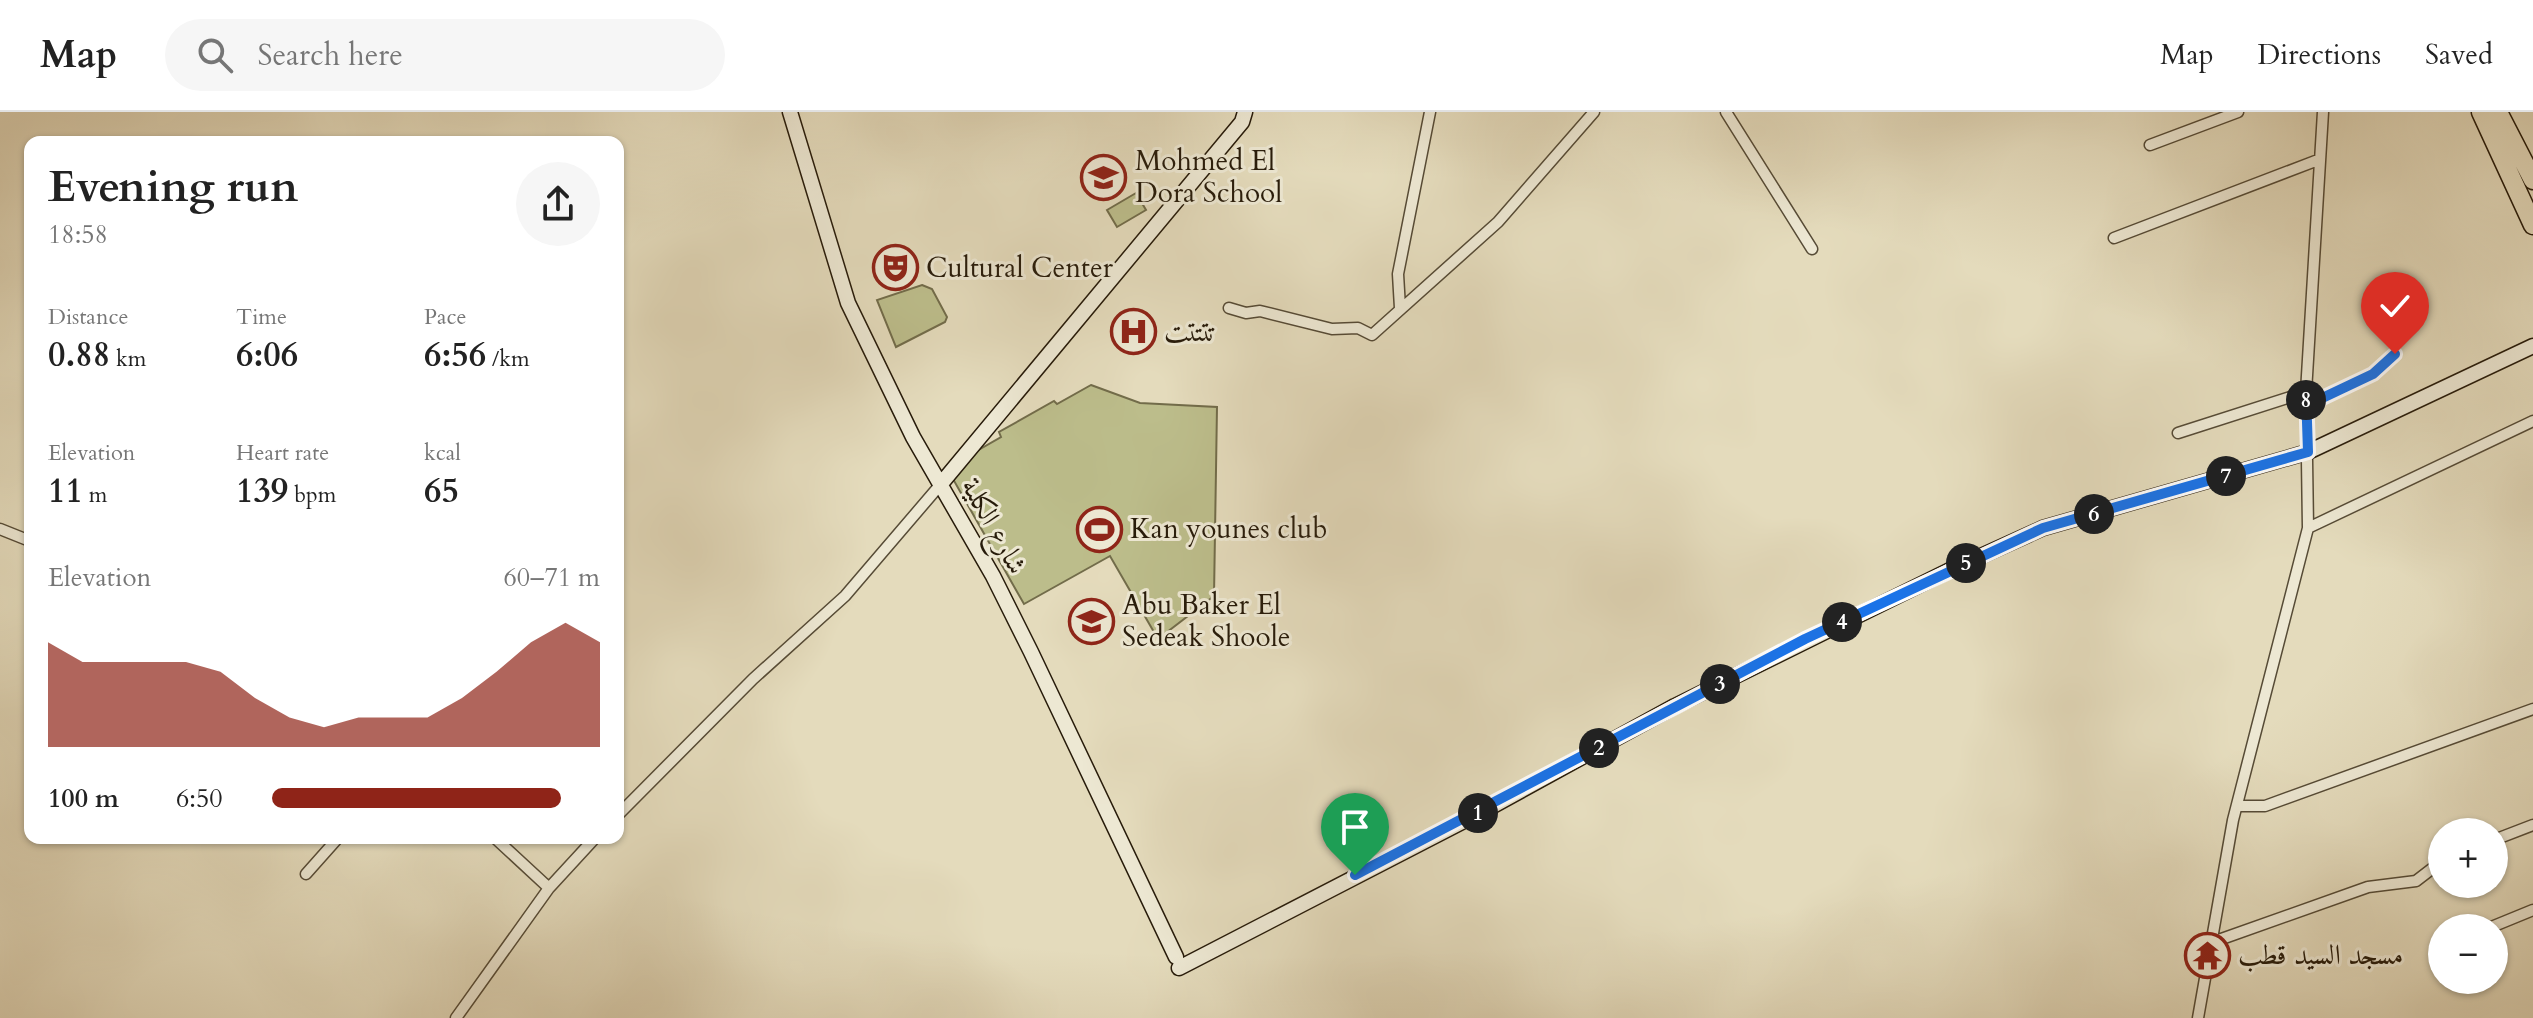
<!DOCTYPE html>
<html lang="en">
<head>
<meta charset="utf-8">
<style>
	:root { --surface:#fff; --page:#f6f6f6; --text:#222; --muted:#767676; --line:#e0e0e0; --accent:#8f2418 }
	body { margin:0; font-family:Cardo,Amiri,serif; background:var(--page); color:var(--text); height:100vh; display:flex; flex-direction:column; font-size:30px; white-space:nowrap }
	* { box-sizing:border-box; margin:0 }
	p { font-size:26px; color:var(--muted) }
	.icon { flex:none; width:44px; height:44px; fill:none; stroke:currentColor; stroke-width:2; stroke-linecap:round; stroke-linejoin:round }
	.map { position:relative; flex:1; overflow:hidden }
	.drawer { position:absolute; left:24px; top:24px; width:600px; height:708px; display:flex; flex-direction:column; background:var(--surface); border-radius:16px; box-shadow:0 2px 6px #0004 }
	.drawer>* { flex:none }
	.controls { position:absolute; left:2428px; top:706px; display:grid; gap:16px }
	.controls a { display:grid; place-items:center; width:80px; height:80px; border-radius:50%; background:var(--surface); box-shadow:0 2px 6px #0004; font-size:40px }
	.pin { position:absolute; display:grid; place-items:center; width:68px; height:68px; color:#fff; margin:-82px -34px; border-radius:50% 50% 50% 0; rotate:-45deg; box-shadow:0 0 8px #0007 }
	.pin .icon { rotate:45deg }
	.km { position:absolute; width:40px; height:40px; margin:-20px; border-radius:50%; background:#222; color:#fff; font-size:22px; line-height:40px; text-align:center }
	.round { display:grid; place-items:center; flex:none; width:84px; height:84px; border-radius:42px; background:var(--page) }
	.headline { display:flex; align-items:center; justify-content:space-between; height:136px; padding:0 24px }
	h1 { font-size:44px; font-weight:700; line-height:60px }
	.figures { display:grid; grid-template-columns:repeat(3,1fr); gap:12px; height:136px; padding:8px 24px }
	.figures div { display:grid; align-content:center }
	.figures b { font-size:34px; font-weight:700 }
	.figures small { font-size:22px; font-weight:400 }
	.figures p { font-size:22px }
	.chart { height:224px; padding:16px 24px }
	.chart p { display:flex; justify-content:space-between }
	.chart svg { width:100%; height:144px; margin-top:8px; fill:var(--accent); opacity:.7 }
	ul { padding:0 24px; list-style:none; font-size:26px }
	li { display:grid; grid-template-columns:128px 96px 1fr; align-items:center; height:60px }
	li i { height:20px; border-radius:10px; background:var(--accent) }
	header { display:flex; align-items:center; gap:48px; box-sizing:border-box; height:112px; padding:0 40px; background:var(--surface); border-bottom:2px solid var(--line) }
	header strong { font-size:38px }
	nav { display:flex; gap:44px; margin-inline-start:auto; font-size:28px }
	.search { width:560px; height:72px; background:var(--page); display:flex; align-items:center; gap:20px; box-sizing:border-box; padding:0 28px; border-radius:44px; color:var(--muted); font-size:30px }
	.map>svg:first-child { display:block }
	.green { fill:#bcbd8b; stroke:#726c4a; stroke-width:2 }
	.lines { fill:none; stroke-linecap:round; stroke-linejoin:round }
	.street-casing { stroke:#564b36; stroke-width:13 }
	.secondary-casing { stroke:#271b0a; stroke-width:17 }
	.highway-casing { stroke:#271b0a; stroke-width:21 }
	.street { stroke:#ede8d3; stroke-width:10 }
	.secondary { stroke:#ede8d3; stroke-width:14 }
	.highway { stroke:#e4dbbc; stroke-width:18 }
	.route-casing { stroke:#fff; stroke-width:16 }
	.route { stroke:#1a73e8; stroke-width:10 }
	.labels { text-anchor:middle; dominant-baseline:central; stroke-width:6; stroke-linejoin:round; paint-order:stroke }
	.poi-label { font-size:28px; fill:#271b0a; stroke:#ede8d3; text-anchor:start }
	.street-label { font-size:28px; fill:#271b0a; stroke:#ede8d3 }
</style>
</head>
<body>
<header>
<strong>Map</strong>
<div class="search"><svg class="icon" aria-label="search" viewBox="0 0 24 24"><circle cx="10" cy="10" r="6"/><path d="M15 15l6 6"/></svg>Search here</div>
<nav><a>Map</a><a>Directions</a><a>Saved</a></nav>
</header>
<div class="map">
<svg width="2533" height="906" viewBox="0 0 2533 906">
	<rect width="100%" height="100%" fill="#e4dbbc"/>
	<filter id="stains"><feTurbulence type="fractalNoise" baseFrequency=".0025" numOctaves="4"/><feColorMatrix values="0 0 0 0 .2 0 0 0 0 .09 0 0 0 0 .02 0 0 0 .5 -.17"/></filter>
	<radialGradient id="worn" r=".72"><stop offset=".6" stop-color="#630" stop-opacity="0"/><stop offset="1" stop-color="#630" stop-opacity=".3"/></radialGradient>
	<path class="green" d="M1136 81 1146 98 1117 115 1107 98Z
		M922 173 932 177 947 205 945 210 896 235 877 188Z
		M1091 273 1140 291 1217 295 1214 484 1158 527 1110 444 1024 492 953 367 961 348 1001 325 999 320 1054 289 1057 292Z"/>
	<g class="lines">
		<defs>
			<path id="street" d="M1726 0 1812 137
				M2150 33 2238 0
				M2114 126 2318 48
				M1229 196 1246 201 1260 199 1332 217 1358 216 1372 223 1498 110 1594 0
				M1400 196 1398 162 1430 0
				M2178 321 2306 280 2316 289 2373 262 2395 242
				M2308 416 2533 309
				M0 417 30 429
				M2237 694H2265L2533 597
				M618 703 753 567 845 484 940 373
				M495 726 549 776
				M2494 728 2533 713
				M306 762 338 726
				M2489 816 2533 798
				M2213 830 2368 775 2416 769 2442 749
				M456 906 549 776 595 726
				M2198 906 2233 708 2308 416 2306 280 2323 0"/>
			<path id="secondary" d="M790 0 848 191 913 325 993 464 1031 540 1176 845
				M940 373 1242 10 1245 0
				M1179 856 1489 696 1675 594 1948 459 2043 416 2308 340 2533 234"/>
			<path id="highway" d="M2481 0 2533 113
				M2498 0 2533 68"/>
		</defs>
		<use href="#street" class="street-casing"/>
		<use href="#secondary" class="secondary-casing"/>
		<use href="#highway" class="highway-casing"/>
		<use href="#street" class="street"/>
		<use href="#secondary" class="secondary"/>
		<use href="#highway" class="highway"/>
	</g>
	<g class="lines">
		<defs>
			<path id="route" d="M1355 763 1805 527 2043 416 2308 340 2306 280 2316 289 2373 262 2395 242"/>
		</defs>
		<use href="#route" class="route-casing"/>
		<use href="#route" class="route"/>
	</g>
	<defs>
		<symbol id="school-ring" viewBox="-11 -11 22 22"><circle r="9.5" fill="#ede8d3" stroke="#8f2418" stroke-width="1.5"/><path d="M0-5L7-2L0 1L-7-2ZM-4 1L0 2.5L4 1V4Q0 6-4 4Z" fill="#8f2418"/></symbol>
		<symbol id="theatre-ring" viewBox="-11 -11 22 22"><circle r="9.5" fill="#ede8d3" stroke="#8f2418" stroke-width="1.5"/><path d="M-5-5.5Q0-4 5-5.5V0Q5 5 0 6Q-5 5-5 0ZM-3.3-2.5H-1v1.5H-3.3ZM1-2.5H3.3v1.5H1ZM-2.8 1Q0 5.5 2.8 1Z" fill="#8f2418"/></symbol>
		<symbol id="hospital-ring" viewBox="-11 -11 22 22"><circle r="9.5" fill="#ede8d3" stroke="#8f2418" stroke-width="1.5"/><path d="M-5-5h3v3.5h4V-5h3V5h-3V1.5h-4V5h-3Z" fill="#8f2418"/></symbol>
		<symbol id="stadium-ring" viewBox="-11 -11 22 22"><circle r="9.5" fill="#ede8d3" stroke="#8f2418" stroke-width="1.5"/><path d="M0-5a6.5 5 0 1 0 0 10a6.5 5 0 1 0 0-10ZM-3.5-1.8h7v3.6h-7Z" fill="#8f2418"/></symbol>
		<symbol id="temple-ring" viewBox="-11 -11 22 22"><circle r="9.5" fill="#ede8d3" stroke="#8f2418" stroke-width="1.5"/><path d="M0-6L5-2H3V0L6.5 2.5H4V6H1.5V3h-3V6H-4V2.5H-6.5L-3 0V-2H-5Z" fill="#8f2418"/></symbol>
	</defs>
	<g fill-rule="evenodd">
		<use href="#school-ring" x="1078" y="40" width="51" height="51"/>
		<use href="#theatre-ring" x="870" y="130" width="51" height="51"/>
		<use href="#hospital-ring" x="1108" y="194" width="51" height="51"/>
		<use href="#stadium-ring" x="1074" y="392" width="51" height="51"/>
		<use href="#school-ring" x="1066" y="484" width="51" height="51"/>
		<use href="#temple-ring" x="2182" y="818" width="51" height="51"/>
	</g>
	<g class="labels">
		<g class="poi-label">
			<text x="1135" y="49">Mohmed El<tspan x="1135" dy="32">Dora School</tspan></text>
			<text x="926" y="156">Cultural Center</text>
			<text x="1164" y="220">تتتتت</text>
			<text x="1130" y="417">Kan younes club</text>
			<text x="1122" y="493">Abu Baker El<tspan x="1122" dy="32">Sedeak Shoole</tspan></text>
			<text x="2238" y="843">مسجد السيد قطب</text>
		</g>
		<g class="street-label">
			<text transform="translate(994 414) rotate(61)">شارع الكلية</text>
		</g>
	</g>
	<rect width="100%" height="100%" filter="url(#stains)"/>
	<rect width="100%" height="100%" fill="url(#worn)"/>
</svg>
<div class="controls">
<a>+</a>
<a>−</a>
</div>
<div class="pin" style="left:1355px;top:763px;background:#1e9e55"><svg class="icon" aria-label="arrive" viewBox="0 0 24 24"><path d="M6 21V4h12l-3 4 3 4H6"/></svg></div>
<div class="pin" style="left:2395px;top:242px;background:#d93025"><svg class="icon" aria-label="check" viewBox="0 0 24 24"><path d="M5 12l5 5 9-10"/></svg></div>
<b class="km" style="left:1478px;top:701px">1</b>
<b class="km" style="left:1599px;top:636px">2</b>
<b class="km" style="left:1720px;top:572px">3</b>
<b class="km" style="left:1842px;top:510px">4</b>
<b class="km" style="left:1966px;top:451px">5</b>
<b class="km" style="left:2094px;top:402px">6</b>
<b class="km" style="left:2226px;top:364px">7</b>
<b class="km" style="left:2306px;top:288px">8</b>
<section class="drawer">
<div class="headline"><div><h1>Evening run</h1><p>18:58</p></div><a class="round"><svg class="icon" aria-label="share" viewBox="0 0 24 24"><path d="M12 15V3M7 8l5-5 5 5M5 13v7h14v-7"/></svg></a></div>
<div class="figures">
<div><p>Distance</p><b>0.88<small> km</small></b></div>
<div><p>Time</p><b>6:06</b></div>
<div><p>Pace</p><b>6:56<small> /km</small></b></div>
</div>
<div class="figures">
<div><p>Elevation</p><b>11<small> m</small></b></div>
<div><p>Heart rate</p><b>139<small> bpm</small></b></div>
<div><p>kcal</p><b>65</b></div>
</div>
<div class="chart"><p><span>Elevation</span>60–71 m</p>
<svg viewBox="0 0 160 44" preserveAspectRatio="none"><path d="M0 44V12L10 18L20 18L30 18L40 18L50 21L60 29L70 35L80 38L90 35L100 35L110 35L120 29L130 21L140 12L150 6L160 12V44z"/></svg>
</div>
<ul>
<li><b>100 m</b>6:50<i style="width:88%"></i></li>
</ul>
</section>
</div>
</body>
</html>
